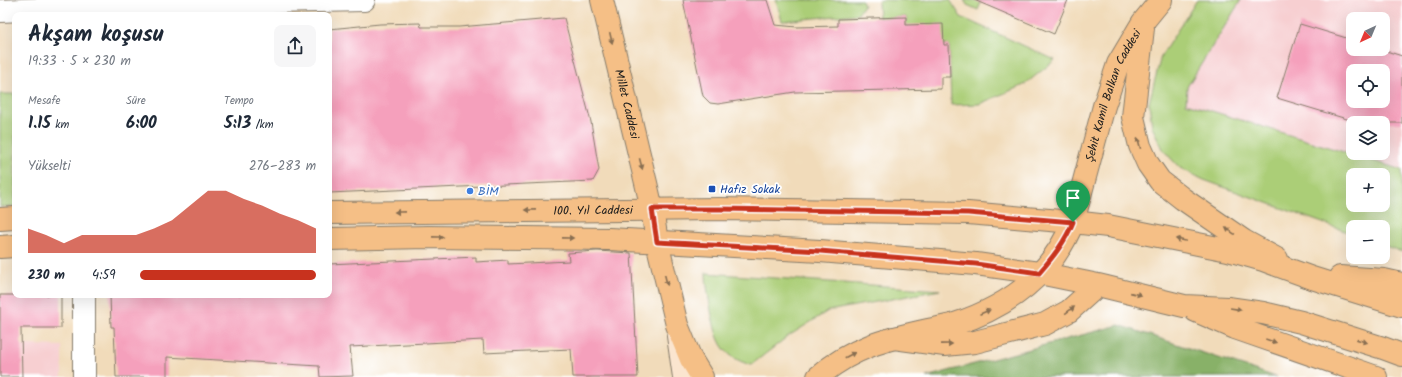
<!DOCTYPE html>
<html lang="tr">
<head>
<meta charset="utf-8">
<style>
	:root { --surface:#fff; --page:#f6f6f7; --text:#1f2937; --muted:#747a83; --accent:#c8321e }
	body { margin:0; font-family:Kalam,sans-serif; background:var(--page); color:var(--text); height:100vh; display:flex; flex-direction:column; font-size:15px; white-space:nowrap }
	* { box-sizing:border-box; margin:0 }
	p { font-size:13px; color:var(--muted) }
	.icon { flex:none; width:22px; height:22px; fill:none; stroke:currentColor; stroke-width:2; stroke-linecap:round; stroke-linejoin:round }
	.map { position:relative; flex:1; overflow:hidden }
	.panel { position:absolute; left:12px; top:12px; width:320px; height:286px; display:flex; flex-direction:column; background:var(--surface); border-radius:8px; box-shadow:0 4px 16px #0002 }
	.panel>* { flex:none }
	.needle { width:26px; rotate:224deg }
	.controls { position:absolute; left:1346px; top:12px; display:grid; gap:8px }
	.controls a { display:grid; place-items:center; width:44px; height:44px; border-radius:8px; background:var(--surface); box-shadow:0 4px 16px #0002; font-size:20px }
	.pin { position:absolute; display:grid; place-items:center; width:34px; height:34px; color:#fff; margin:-41px -17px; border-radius:50% 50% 50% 0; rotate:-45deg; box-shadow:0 0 4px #0007 }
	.pin .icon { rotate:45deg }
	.round { display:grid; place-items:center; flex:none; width:42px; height:42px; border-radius:8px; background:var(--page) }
	.head { display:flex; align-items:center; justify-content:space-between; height:68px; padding:0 16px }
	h1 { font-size:22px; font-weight:700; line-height:30px }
	.metrics { display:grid; grid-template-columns:repeat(3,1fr); gap:6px; height:68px; padding:4px 16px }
	.metrics div { display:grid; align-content:center }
	.metrics b { font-size:17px; font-weight:700 }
	.metrics small { font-size:11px; font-weight:400 }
	.metrics p { font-size:11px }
	.chart { height:112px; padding:8px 16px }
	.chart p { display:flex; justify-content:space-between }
	.chart svg { width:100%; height:72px; margin-top:4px; fill:var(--accent); opacity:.7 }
	ul { padding:0 16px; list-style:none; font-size:13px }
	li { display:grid; grid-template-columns:64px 48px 1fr; align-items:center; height:30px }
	li i { height:10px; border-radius:5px; background:var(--accent) }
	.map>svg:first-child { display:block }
	.built { fill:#f7cfd1; fill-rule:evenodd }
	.green { fill:#abce77; stroke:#64754a; fill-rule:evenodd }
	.forest { fill:#88b168; stroke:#526642 }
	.building { fill:#f5a0bc; fill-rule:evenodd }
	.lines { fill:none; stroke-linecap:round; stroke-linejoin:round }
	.minor-casing { stroke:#867c6b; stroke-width:24 }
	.secondary-casing { stroke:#867c6b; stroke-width:24 }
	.primary-casing { stroke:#867c6b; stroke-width:24 }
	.trunk-casing { stroke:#867c6b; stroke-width:24 }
	.minor { stroke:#fff; stroke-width:22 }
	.secondary { stroke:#fbe5cf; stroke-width:22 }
	.primary { stroke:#f5bf86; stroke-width:22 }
	.trunk { stroke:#f5bf86; stroke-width:22 }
	.oneway { fill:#886e51 }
	.route-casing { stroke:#fff; stroke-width:8 }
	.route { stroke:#c8321e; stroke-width:5 }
	.transit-dot { fill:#1a4fb4; stroke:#fff; stroke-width:1.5 }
	.shop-dot { fill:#3f7fe0; stroke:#fff; stroke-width:1.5 }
	.labels { text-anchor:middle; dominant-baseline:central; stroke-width:3.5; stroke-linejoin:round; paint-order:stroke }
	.street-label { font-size:12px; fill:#1c1c1c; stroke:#fff }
	.transit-label { font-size:12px; fill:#164399; stroke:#fff; text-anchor:start }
	.shop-label { font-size:12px; fill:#366cbe; stroke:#fff; text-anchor:start }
</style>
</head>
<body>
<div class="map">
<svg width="1402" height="377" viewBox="0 0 1402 377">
	<rect width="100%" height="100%" fill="#fff"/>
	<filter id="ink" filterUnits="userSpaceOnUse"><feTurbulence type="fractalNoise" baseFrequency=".025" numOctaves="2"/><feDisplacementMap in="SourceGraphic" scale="8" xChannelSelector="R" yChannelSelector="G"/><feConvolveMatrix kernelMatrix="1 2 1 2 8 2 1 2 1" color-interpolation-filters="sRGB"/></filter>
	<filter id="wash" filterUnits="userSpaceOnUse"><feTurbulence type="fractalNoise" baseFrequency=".012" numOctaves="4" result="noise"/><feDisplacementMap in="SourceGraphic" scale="16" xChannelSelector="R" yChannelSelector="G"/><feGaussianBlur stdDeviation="0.9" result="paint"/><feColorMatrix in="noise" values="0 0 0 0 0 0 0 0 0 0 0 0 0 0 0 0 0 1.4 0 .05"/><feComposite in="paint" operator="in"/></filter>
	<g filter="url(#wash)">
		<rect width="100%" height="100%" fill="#f1dbba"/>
		<path class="built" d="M1241 0H1402V170L1186 103 1187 87ZM1353 19H1383V49H1353ZM1353 71H1383V101H1353ZM1353 123H1383V153H1353Z
			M0 344 62 346V377H0Z"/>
		<path class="green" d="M776 0H862L864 5 858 14 782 21Z
			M881 0H950L961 17 1055 60 1024 85 979 104 951 105 949 45H944L906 25V17L879 18 878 2Z
			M964 0H982L978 10 967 5Z
			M1197 0H1241L1187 87 1186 103 1402 170V252L1383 245V227H1353V234L1204 180 1180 168 1164 151 1152 127 1149 103 1161 56ZM1353 175H1383V205H1353Z
			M0 94H15V206L0 207Z
			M706 273 940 290 828 311 787 337 751 365C720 356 717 339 711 311 709 298 706 286 706 273Z"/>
		<path class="forest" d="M1119 325 1276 377H926Z"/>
		<g id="blocks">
			<path class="building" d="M683 0H767L775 25 797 27 838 26V19L906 17V25L943 24 944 45H949L950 77H941V89L795 92 718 104 710 103 703 96Z
				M974 0H1068L1054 34Z
				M564 18 591 122 599 170 593 181 329 193V29L380 24 420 23 421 27H459Z
				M1300 24 1353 40V49H1380L1402 56V123H1360L1277 98ZM1353 71H1383V101H1353Z
				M597 251 631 253 638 377H573L571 349 484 353 483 340 350 347 353 376 320 377 319 366 167 357V377H116L114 327H111L110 295H329V264L476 257V262L508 260V264L569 261 568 253Z
				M0 295H61V328H21L22 377H0Z"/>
		</g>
	</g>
	<g filter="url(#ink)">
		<use href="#blocks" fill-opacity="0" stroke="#867c6b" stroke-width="1"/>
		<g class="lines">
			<defs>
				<path id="minor" d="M0 11 135 5 364 0
					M84 295V377"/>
				<path id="secondary" d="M678 336 684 377"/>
				<g id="primary">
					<path id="s1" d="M602 0 646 183 652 209 657 242 677 325 691 359 702 377"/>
					<path d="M1143 28 1133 117 1140 146 1148 164 1160 181 1183 199 1244 241 1277 259"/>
					<path id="s2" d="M329 213 720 209 968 213 1073 222"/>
					<path d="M0 219 15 218"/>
					<path d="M329 239 428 237 609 239 820 251 976 264 1039 273"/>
					<path d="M0 247 15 246"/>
					<path id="s3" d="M818 377C851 348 886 339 928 330 937 328 946 327 955 324 1007 307 1052 275 1073 222L1104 106 1118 64 1143 22 1161 0"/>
				</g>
				<path id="trunk" d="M1073 222 1108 226 1228 250 1263 260 1312 278 1402 306
					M1039 273 1098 285 1184 306 1228 308 1263 313 1301 322 1383 348 1402 355
					M1340 277 1384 280 1402 284
					M1196 311 1235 328 1376 377
					M894 338 945 345 975 342 1045 324 1069 311 1098 285"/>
			</defs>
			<use href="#minor" class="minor-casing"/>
			<use href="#secondary" class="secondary-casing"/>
			<use href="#primary" class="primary-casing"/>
			<use href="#trunk" class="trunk-casing"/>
			<use href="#minor" class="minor"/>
			<use href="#secondary" class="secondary"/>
			<use href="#primary" class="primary"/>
			<use href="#trunk" class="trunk"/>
		</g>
		<defs><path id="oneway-solid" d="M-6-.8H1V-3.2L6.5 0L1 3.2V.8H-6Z"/></defs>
		<g class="oneway">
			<use href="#oneway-solid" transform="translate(611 38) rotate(77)"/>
			<use href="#oneway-solid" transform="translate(1139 143) rotate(-105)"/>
			<use href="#oneway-solid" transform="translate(641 164) rotate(75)"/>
			<use href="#oneway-solid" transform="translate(530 210) rotate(179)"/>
			<use href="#oneway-solid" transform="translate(400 212) rotate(179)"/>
			<use href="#oneway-solid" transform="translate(1230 231) rotate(-145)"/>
			<use href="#oneway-solid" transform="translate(438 237) rotate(1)"/>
			<use href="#oneway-solid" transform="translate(568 238) rotate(1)"/>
			<use href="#oneway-solid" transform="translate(1181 240) rotate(-168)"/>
			<use href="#oneway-solid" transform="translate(666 280) rotate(76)"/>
			<use href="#oneway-solid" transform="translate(1136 294) rotate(13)"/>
			<use href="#oneway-solid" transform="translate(1236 309) rotate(9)"/>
			<use href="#oneway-solid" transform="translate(1070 310) rotate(-36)"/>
			<use href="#oneway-solid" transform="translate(985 312) rotate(-23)"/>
			<use href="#oneway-solid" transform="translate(1271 341) rotate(19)"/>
			<use href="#oneway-solid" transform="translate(1362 341) rotate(17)"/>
			<use href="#oneway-solid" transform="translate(947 344) rotate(-1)"/>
			<use href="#oneway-solid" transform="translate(850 355) rotate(-28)"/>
		</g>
	</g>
	<g class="lines" filter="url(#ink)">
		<defs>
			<path id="route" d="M652 209H720L968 213 1073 222C1065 242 1053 257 1039 273L976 264 820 251 657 242Z"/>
		</defs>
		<use href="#route" class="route-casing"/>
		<use href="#route" class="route"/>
	</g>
	<rect class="transit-dot" x="708" y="185" width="8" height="8" rx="2"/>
	<circle class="shop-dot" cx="470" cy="191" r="4"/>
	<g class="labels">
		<g class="street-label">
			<text stroke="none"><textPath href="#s3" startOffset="443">Şehit Kamil Balkan Caddesi</textPath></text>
			<text stroke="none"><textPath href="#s1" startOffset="107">Millet Caddesi</textPath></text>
			<text stroke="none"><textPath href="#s2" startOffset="264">100. Yıl Caddesi</textPath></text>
		</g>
		<g class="transit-label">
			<text x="720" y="189">Hafız Sokak</text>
		</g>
		<g class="shop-label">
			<text x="478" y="191">BİM</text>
		</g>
	</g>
</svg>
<div class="controls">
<a><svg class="needle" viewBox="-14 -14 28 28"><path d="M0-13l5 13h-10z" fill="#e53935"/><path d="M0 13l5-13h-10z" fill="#747a83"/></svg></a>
<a><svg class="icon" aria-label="locate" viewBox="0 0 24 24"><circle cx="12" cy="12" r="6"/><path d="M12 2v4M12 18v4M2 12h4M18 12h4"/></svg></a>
<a><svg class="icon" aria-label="layers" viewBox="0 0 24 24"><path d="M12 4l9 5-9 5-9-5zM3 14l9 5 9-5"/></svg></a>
<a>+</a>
<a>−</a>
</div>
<div class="pin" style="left:1073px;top:222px;background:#1e9e55"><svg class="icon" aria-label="arrive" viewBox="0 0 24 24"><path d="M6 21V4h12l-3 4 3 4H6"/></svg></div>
<section class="panel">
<div class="head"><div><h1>Akşam koşusu</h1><p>19:33 · 5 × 230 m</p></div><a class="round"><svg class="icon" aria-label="share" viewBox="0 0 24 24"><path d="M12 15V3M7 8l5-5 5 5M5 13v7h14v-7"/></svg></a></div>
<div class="metrics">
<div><p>Mesafe</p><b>1.15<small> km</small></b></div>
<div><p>Süre</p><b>6:00</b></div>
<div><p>Tempo</p><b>5:13<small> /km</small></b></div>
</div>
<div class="chart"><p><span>Yükselti</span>276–283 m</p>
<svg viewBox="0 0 160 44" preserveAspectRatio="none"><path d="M0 44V29L10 33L20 38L30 33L40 33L50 33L60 33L70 29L80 24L90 15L100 6L110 6L120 11L130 15L140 20L150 24L160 29V44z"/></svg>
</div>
<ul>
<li><b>230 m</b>4:59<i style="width:100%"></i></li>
</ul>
</section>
</div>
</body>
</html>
